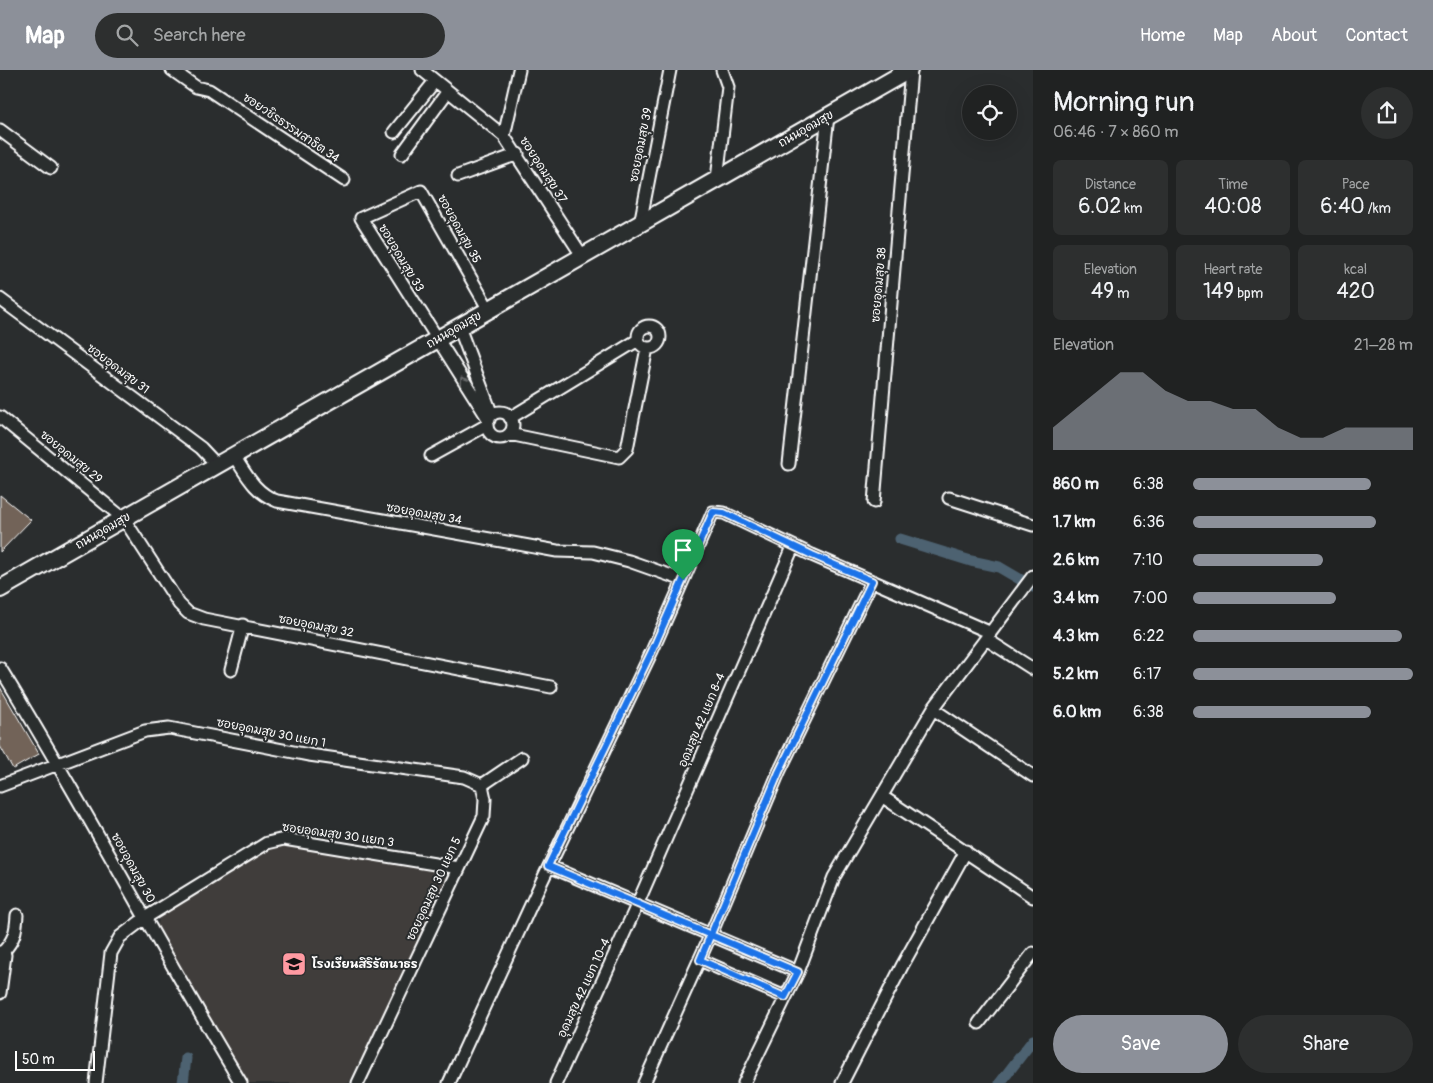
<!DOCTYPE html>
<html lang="en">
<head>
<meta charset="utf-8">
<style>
	:root { --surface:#202222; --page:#2d2f2f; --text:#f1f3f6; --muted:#a2a4a5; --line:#3d3f40; --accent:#8c9099 }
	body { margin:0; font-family:Pangolin,"Playpen Sans Thai",sans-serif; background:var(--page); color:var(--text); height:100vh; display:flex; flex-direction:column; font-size:19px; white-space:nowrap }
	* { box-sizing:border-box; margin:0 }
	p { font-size:16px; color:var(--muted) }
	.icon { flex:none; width:28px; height:28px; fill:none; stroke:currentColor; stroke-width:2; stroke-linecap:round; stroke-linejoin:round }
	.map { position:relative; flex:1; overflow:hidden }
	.drawer { display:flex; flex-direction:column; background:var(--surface); width:400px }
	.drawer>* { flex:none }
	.buttons { position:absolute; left:962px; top:15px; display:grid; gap:10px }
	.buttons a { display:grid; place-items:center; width:55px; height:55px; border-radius:50%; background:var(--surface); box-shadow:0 5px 20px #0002,0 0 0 1px var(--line); font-size:25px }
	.scale { position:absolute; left:15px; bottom:12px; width:80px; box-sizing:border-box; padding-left:5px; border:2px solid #fff; border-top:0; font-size:14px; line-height:18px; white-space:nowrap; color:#fff; -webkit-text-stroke:4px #2a2d2e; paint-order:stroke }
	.pin { position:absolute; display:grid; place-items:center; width:42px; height:42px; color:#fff; margin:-51px -21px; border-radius:50% 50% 50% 0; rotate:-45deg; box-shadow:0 0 5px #0007 }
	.pin .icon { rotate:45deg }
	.round { display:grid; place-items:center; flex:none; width:52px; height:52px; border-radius:26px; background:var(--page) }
	.headline { display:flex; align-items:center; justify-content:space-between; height:85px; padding:0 20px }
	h1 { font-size:28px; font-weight:600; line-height:38px }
	.metrics { display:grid; grid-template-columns:repeat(3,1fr); gap:8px; height:85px; padding:5px 20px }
	.metrics div { display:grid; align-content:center; border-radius:8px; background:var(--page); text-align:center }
	.metrics b { font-size:21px; font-weight:600 }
	.metrics small { font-size:14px; font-weight:400 }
	.metrics p { font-size:14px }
	.chart { height:140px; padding:10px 20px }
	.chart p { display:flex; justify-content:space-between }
	.chart svg { width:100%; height:90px; margin-top:5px; fill:var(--accent); opacity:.7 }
	.action { display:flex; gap:10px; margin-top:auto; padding:10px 20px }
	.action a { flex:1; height:58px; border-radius:30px; background:var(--accent); color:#fff; font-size:20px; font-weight:600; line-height:58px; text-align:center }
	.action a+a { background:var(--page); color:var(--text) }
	ul { padding:0 20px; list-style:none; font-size:16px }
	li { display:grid; grid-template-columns:80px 60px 1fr; align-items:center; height:38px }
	li i { height:12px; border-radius:6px; background:var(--accent) }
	header { display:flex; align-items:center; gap:30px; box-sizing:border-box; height:70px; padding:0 25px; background:var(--accent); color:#fff }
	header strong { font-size:24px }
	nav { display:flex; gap:28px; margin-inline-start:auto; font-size:18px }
	.search { width:350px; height:45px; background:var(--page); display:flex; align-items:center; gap:12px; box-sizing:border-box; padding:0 18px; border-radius:28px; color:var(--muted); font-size:19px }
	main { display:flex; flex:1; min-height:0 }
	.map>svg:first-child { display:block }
	.built { fill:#403e3b }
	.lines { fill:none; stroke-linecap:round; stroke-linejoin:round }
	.canal { stroke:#4d6271; stroke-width:11 }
	.building { fill:#726459; stroke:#fff }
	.street-casing { stroke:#fff; stroke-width:15 }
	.secondary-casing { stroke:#fff; stroke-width:20 }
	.street { stroke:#2a2d2e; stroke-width:11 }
	.secondary { stroke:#2a2d2e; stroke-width:16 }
	.oneway { stroke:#6a6c6d }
	.route-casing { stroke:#fff; stroke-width:10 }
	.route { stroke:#1a73e8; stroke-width:6 }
	.labels { text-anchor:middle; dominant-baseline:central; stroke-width:4; stroke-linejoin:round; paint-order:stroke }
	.street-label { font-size:12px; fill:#fff; stroke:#2a2d2e }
	.poi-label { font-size:12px; font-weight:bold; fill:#fff; stroke:#2a2d2e; text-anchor:start }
</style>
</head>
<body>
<header>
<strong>Map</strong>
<div class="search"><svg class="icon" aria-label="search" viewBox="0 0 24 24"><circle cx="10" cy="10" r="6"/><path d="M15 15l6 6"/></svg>Search here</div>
<nav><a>Home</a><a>Map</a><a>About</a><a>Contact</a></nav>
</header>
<main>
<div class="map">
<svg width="1033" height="1013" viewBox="0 0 1033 1013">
	<rect width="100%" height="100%" fill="#2a2d2e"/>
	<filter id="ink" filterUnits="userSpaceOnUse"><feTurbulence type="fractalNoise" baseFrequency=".02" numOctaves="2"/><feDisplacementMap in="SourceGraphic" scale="10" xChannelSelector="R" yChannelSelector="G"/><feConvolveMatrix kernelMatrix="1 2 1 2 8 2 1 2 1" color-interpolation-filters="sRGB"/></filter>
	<g filter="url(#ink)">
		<path class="built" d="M276 773 449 802 450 807 349 1013H247L158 856 159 846Z"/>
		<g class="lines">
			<path class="canal" d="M900 469 971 491 999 497 1033 517
				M183 1013 186 988
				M1000 1013 1033 970"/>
		</g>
		<path class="building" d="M0 425 31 450 0 482Z
			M0 617 39 684 13 699 0 676Z"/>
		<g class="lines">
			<defs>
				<path id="street" d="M172 0 196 17 209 20 344 110
					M422 0 504 66 583 187
					M0 60 51 98
					M394 62 435 11
					M504 66 519 0
					M402 84 448 21
					M458 106 518 84
					M717 109 728 17 722 0
					M640 154 670 0
					M0 229 201 378 217 395
					M489 240 421 121 361 148 489 350
					M638 267a11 11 0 1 1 22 0a11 11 0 1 1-22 0Z
					M459 257 492 345
					M487 355a13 13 0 1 1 26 0a13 13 0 1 1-26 0Z
					M0 347 124 449 179 534 188 543 204 549 551 617
					M510 348 638 270
					M509 364 619 387 627 379 647 278
					M234 386C246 404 255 423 277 431L557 481 593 482 629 491 683 510
					M431 386 487 355
					M789 394 828 46
					M949 428 1033 455
					M874 432 911 0
					M986 569 1033 599
					M0 598C84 734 158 876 241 1013
					M231 600 243 555
					M933 639 1033 706
					M482 715 522 688
					M0 716 145 661 169 658 309 685 464 707 482 715
					M883 727 1033 827
					M549 796 798 902
					M0 882 5 885 0 923
					M3 882C14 870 16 862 17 845
					M700 890 785 927
					M979 953 1033 883
					M96 1013 111 883 120 867 145 848 267 773 284 769 459 798
					M358 1013 484 746 485 729 482 715
					M449 1013 541 813 652 581 713 442 724 443 812 485 989 562
					M556 1013 637 835 793 477
					M644 1013 711 864 779 702 872 511
					M744 1013 798 902 834 807 933 639 1033 506
					M842 1013 902 896 966 781"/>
				<path id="secondary" d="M0 519 909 0"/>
			</defs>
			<use href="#street" class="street-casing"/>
			<use href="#secondary" class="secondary-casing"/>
			<use href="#street" class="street"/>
			<use href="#secondary" class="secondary"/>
		</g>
		<defs><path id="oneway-chevron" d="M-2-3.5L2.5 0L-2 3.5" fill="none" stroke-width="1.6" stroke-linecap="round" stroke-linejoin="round" transform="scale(1.25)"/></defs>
		<use class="oneway" href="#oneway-chevron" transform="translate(463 310) rotate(-123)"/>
	</g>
	<g class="lines" filter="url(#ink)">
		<defs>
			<path id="route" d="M683 510 652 581 548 796 798 902 785 927 700 890 711 864 779 702 872 511 812 485 724 443 713 442 683 510"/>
		</defs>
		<use href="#route" class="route-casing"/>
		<use href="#route" class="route"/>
	</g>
	<defs>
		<symbol id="school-square" viewBox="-11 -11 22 22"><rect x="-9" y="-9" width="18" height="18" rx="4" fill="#ff9aa2" stroke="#2a2d2e"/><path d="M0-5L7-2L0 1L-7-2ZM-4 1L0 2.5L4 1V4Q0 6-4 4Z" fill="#111"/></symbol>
	</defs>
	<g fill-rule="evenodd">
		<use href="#school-square" x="280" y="880" width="28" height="28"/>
	</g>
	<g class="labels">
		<g class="street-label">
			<text transform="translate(291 58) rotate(34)">ซอยวชิรธรรมสาธิต 34</text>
			<text transform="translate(806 59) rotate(-30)">ถนนอุดมสุข</text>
			<text transform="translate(641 75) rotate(-79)">ซอยอุดมสุข 39</text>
			<text transform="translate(543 100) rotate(57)">ซอยอุดมสุข 37</text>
			<text transform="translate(459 159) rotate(61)">ซอยอุดมสุข 35</text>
			<text transform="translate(401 188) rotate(59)">ซอยอุดมสุข 33</text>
			<text transform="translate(879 215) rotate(-85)">ซอยอุดมสุข 38</text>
			<text transform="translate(454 260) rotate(-30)">ถนนอุดมสุข</text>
			<text transform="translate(118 299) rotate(37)">ซอยอุดมสุข 31</text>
			<text transform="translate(71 387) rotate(39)">ซอยอุดมสุข 29</text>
			<text transform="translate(424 444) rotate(10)">ซอยอุดมสุข 34</text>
			<text transform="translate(103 461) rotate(-30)">ถนนอุดมสุข</text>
			<text transform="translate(316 556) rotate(11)">ซอยอุดมสุข 32</text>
			<text transform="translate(702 650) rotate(-67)">อุดมสุข 42 แยก 8-4</text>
			<text transform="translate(271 663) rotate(11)">ซอยอุดมสุข 30 แยก 1</text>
			<text transform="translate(338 765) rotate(8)">ซอยอุดมสุข 30 แยก 3</text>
			<text transform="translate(133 798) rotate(61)">ซอยอุดมสุข 30</text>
			<text transform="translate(434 819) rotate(-65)">ซอยอุดมสุข 30 แยก 5</text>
			<text transform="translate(584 918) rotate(-65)">อุดมสุข 42 แยก 10-4</text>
		</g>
		<g class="poi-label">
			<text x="312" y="894">โรงเรียนสิริรัตนาธร</text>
		</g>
	</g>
</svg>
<div class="buttons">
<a><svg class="icon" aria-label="locate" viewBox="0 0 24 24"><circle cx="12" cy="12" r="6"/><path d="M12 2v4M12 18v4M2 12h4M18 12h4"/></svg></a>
</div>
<div class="scale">50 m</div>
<div class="pin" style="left:683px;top:510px;background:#1e9e55"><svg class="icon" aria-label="arrive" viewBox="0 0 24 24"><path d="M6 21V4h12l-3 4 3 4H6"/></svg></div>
</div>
<section class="drawer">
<div class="headline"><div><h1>Morning run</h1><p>06:46 · 7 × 860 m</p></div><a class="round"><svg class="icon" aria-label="share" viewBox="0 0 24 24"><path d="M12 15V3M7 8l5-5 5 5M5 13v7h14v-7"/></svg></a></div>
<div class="metrics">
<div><p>Distance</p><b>6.02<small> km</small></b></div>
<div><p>Time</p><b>40:08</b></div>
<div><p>Pace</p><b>6:40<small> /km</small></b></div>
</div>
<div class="metrics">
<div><p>Elevation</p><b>49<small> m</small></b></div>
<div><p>Heart rate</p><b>149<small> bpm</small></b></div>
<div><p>kcal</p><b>420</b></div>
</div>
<div class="chart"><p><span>Elevation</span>21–28 m</p>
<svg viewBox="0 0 160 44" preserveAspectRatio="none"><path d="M0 44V33L10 24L20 15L30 6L40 6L50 15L60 20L70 20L80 24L90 24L100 33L110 38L120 38L130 33L140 33L150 33L160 33V44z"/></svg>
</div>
<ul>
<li><b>860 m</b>6:38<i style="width:81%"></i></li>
<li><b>1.7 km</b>6:36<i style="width:83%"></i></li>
<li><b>2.6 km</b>7:10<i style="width:59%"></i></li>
<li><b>3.4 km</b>7:00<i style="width:65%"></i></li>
<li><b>4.3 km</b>6:22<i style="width:95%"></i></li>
<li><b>5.2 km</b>6:17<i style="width:100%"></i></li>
<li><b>6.0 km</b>6:38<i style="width:81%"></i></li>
</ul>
<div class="action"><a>Save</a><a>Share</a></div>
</section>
</main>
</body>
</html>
